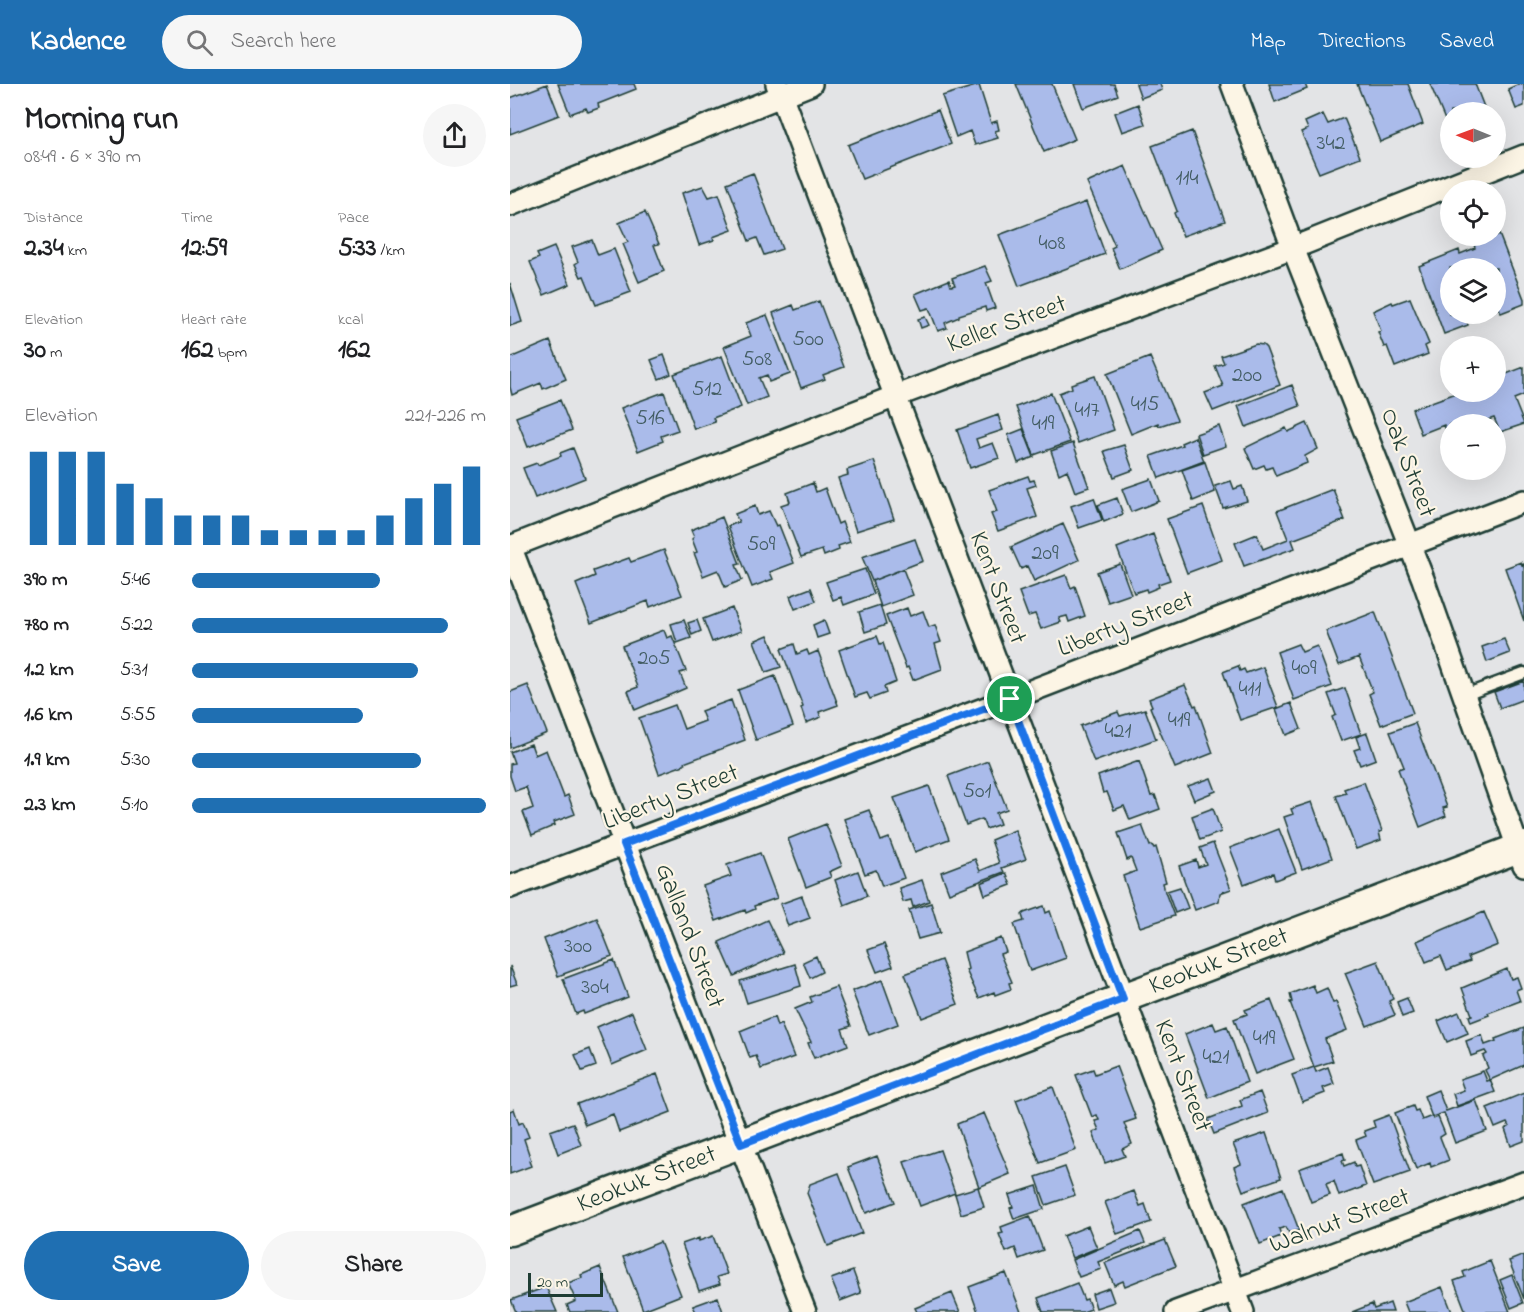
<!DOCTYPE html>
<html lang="en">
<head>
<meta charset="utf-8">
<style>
	:root { --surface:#fff; --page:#f6f6f6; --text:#202124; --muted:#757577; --accent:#1f6fb2 }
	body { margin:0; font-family:"Indie Flower",sans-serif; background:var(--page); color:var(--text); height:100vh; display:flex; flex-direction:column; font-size:22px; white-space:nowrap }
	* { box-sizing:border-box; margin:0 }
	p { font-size:20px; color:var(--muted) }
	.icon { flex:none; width:33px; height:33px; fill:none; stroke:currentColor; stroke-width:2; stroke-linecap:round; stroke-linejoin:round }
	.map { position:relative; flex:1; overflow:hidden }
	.drawer { display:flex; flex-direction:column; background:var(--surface); width:510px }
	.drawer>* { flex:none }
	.needle { width:39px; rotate:271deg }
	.controls { position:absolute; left:930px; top:18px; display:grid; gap:12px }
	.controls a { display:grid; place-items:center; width:66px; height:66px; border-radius:50%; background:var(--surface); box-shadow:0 6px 24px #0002; font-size:30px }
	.scale { position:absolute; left:18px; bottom:15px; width:75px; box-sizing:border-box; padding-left:6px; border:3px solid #1f3d34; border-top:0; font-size:16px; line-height:21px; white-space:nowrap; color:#1f3d34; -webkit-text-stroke:4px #fcf5e5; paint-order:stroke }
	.pin { position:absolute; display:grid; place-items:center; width:51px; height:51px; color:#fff; margin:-26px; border:3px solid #fff; border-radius:50%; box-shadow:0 2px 6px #0007 }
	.round { display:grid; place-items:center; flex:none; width:63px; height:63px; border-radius:32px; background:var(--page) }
	.overview { display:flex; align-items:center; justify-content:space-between; height:102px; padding:0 24px }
	h1 { font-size:33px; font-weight:800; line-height:45px }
	.figures { display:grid; grid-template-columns:repeat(3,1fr); gap:9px; height:102px; padding:6px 24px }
	.figures div { display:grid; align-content:center }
	.figures b { font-size:26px; font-weight:800 }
	.figures small { font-size:16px; font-weight:400 }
	.figures p { font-size:16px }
	.chart { height:168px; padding:12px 24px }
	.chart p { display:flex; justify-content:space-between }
	.chart svg { width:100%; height:108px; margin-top:6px; stroke:var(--accent); stroke-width:6 }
	.button { display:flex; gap:12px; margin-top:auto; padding:12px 24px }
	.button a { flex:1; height:69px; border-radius:36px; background:var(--accent); color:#fff; font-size:24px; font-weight:800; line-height:69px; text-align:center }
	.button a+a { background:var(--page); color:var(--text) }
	ul { padding:0 24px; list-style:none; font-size:20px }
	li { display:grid; grid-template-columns:96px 72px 1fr; align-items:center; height:45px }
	li i { height:15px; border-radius:8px; background:var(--accent) }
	header { display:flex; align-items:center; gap:36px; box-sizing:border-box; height:84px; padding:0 30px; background:var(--accent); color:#fff }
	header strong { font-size:28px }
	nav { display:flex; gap:33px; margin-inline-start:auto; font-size:21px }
	.search { width:420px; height:54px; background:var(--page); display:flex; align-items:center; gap:15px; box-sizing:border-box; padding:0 21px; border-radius:33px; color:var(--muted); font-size:22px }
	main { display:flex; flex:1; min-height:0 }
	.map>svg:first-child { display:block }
	.building { fill:#aabbea; stroke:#1f3d34; stroke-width:1.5 }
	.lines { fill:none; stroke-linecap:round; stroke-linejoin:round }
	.lane-casing { stroke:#1f3d34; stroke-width:15 }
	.street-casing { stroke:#1f3d34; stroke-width:26 }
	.secondary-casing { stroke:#1f3d34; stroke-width:33 }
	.lane { stroke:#fcf5e5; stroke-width:10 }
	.street { stroke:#fcf5e5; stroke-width:21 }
	.secondary { stroke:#fcf5e5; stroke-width:28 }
	.route-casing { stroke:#fff; stroke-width:12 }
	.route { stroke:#1a73e8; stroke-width:8 }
	.labels { text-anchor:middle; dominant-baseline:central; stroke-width:4.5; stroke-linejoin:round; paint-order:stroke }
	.number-label { font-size:22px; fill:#425c62 }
	.street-label { font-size:26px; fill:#1f3d34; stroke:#fcf5e5 }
</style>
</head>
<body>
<header>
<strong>Kadence</strong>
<div class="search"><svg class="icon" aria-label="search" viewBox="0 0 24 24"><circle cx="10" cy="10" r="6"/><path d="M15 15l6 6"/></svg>Search here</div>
<nav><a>Map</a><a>Directions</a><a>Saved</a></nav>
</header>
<main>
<section class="drawer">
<div class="overview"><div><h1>Morning run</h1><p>08:49 · 6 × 390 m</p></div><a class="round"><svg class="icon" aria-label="share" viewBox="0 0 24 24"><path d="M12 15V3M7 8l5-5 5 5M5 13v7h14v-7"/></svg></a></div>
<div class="figures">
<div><p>Distance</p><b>2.34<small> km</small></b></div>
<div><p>Time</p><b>12:59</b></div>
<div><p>Pace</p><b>5:33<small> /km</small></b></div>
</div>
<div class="figures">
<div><p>Elevation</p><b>30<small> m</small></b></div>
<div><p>Heart rate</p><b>162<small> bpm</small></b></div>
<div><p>kcal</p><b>162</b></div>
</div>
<div class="chart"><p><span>Elevation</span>221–226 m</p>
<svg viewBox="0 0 160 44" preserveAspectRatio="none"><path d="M5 44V6M15 44V6M25 44V6M35 44V19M45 44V25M55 44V32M65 44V32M75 44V32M85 44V38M95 44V38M105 44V38M115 44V38M125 44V32M135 44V25M145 44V19M155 44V12"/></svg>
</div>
<ul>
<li><b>390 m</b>5:46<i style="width:64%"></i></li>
<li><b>780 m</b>5:22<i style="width:87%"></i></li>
<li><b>1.2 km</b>5:31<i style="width:77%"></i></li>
<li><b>1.6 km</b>5:55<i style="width:58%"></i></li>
<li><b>1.9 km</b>5:30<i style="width:78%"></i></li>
<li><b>2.3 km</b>5:10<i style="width:100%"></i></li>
</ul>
<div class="button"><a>Save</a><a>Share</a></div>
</section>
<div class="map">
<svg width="1014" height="1228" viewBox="0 0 1014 1228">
	<rect width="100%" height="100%" fill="#e3e4e6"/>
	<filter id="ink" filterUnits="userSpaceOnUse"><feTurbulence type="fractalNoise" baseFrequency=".0167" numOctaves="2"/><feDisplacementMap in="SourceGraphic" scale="12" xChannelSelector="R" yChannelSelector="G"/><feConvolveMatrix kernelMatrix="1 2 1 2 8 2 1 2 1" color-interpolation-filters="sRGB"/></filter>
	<g filter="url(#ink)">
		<path class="building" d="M37 0 49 31 0 50V14Z
			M48 0H124L126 5 88 20 89 24 78 28 76 24 60 30Z
			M506 0H542L565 55 534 68Z
			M564 0H604L608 11 573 24Z
			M626 0H650L652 6 631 14Z
			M759 0H795L797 5 765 18Z
			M847 0H898L913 40 870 58Z
			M920 0H965L976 28H940V48Z
			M1009 0H1014V22L1006 25 998 5Z
			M469 1 481 39 487 37 489 46 485 47 488 54 465 61 460 47 446 53 432 12Z
			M628 20 635 40 612 48 605 29Z
			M428 26 441 60 352 95 338 61Z
			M813 30 818 40 834 34 850 73 809 89 791 48 798 45 795 38Z
			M682 47 715 137 673 152 664 129 667 127 642 62Z
			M615 82 652 166 610 185 601 164 605 162 577 99Z
			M243 89 272 165 254 171 247 154 239 157 217 99Z
			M193 102 199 113 209 110 222 146 203 153 204 156 189 161 172 109Z
			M576 118 595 170 509 202 489 151Z
			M135 128 149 160 144 161 154 187 129 198 113 160 118 158 109 139Z
			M989 150 1014 215V220L991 229 986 216V184H940V230H954L958 241 934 250 909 182 949 166 950 170 965 164 964 160Z
			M82 156 88 171 104 165 121 208 86 221 74 192 71 193 65 180 68 178 62 163Z
			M44 163 60 200 34 211 20 178 29 174 27 170Z
			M475 182 482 197 476 199 485 224 476 227 475 223 449 231V233L435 239 437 244 428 247 419 224 412 226 405 210 439 196 441 202 445 201 442 194Z
			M0 199 12 238 0 242Z
			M900 214 919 260 915 262 918 270 885 283 877 262 874 263 868 248 871 247 863 227 882 218 883 220Z
			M309 217 334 283 313 291 315 295 291 304 263 229 283 221 285 226Z
			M257 231 280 290 259 298 257 291 249 294 257 313 237 321 214 263 241 252 236 239Z
			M415 233 419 241 411 244 408 235Z
			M40 257 56 295 33 305 31 299 2 311 0 303V274Z
			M746 260 753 261 756 264 770 301 703 327 695 309 713 302 705 282 714 279 711 272Z
			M154 271 161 290 149 295 141 276Z
			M212 272 231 323 203 334 205 338 184 345 164 290Z
			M640 273 667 336 649 342 648 339 621 350 597 290Z
			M1014 283V311L1004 315 1014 340 990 348 984 334 966 340H940V357L934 341 911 350 902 325 949 308H986V294Z
			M585 292 604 346 568 359 549 309 562 304 561 300Z
			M782 301 790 322 736 343 728 322Z
			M154 308 168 346 151 352 153 357 128 367 111 324Z
			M541 309 560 358 524 371 506 323Z
			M50 316 62 346 18 363 6 333Z
			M488 331 493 346 466 355 469 364 483 359 489 374 460 384 447 346Z
			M797 339 808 365 795 372 797 379 766 392 762 383 756 385 754 381 744 385 735 364 776 344 778 348Z
			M709 342 716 362 693 370 686 350Z
			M513 345 524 373 508 379 498 351Z
			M685 353 694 377 649 394 641 372 672 361 671 359Z
			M563 359 579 403 565 408 557 386 549 390 541 367Z
			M614 361 623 386 604 393 594 367Z
			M63 364 75 394 25 414 13 384 27 379 28 381 51 372 50 369Z
			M364 377 384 435 346 447 328 394 338 391 337 386Z
			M695 378 705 408 683 417 672 386Z
			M518 392 520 397 524 396 526 401 517 404 527 433 488 447 481 430 487 428 479 406Z
			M641 395 649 417 621 428 612 405Z
			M721 397 724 405 732 402 737 417 713 424 705 402Z
			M303 399 306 408 315 404 328 440 332 438 340 458 328 462 329 466 314 472 312 466 291 473 271 421 280 418 277 409Z
			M823 405 835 436 782 456 785 464 734 482 725 459 747 450 753 465 778 455 767 427Z
			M584 414 592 436 569 444 561 422Z
			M607 414 613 430 594 438 588 421Z
			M245 422 248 431 259 427 266 442 269 441 284 479 260 488 263 495 242 503 218 442 229 438 225 430Z
			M693 422 712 476 677 489 657 435Z
			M212 433 230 480 226 481 232 496 215 503 208 486 193 492 184 469 187 468 182 455 184 453 181 446Z
			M553 440 569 476 524 497 517 482 511 485 501 463Z
			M643 450 660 496 648 500 649 503 637 508 636 505 624 509 607 464Z
			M405 455 413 477 362 497 352 473Z
			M154 466 172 511 140 523 138 517 81 539 66 500 85 492 83 487 119 474 121 478Z
			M1011 478 1012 481 1014 480V537L995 484Z
			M610 480 621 510 598 518 587 488Z
			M355 485 364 510 334 521 331 513 323 516 316 498Z
			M393 485 403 511 371 523 362 497Z
			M556 491 561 504 565 502 575 532 559 538 557 532 549 534 551 538 531 545 525 530 518 532 509 508Z
			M301 504 306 517 285 525 280 512Z
			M370 521 376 541 355 548 349 528Z
			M222 524 231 547 202 558 193 535Z
			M397 524 400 532 413 527 419 543 425 541 431 558 425 560 432 585 403 596 398 583 396 584 376 532Z
			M865 528 903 629 871 641 859 610 863 608 849 573 829 581 816 547Z
			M174 536 181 554 167 559 161 540Z
			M187 536 191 547 182 551 178 539Z
			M314 536 319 550 307 554 303 541Z
			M154 546 157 554 162 552 176 587 170 589 176 604 125 626 118 607 128 603 112 562Z
			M258 551 271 583 256 588 244 557Z
			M367 552 370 560 373 559 386 598 374 603 376 609 360 615 357 609 345 613 329 566Z
			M994 555 1000 569 977 578 972 563Z
			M284 560 287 570 297 566 299 571 308 567 328 621 309 628 311 633 296 639 291 624 293 623 271 565Z
			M788 560 792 568 807 562 822 602 784 616 767 568Z
			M728 582 730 587 734 585 736 589 753 583 768 623 730 636 713 588Z
			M265 592 283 642 246 656 228 606Z
			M1014 597V615L990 624 984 608Z
			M18 601 37 649 0 664V608Z
			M675 601 684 622 686 621 703 669 665 684 640 623 642 622 639 615Z
			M835 604 851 650 831 657 822 633 826 631 818 610Z
			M221 616 235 656 174 679V681L149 690 129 634 165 621 174 645 195 637 191 627Z
			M781 619 791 645 776 651 766 625Z
			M635 625 646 655 584 678 570 642 608 628 610 632Z
			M905 639 937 723 933 724 936 732 910 743 888 685 894 683 880 648Z
			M857 649 866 675 850 681 844 666 850 664 846 653Z
			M21 660 25 671 36 666 54 713 58 711 65 730 44 738 45 741 41 742V743L22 751 13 728 23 724 16 703 5 707 0 692V680L4 679 0 668Z
			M478 677 497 725 486 729 490 740 476 745 472 735 456 741 438 692Z
			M629 677 641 712 645 711 650 725 620 736 614 722 604 726 597 708 593 709 588 692Z
			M701 694 706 707 684 716 678 702Z
			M854 698 872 747 869 748 871 756 846 765 826 712 836 709 834 705Z
			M419 702 439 755 405 768 384 714Z
			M802 718 822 774 792 785 774 733 783 730 781 725Z
			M703 724 711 748 690 756 682 732Z
			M359 726 371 757 379 754 394 794 372 802 366 786 355 790 334 735Z
			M316 740 332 782 319 788 321 793 296 803 278 755Z
			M632 741 640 762 642 761 644 764 646 763 656 798 653 799 655 808 664 832 630 843 613 792 626 787 621 774 617 776 608 749Z
			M769 745 786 788 765 796 763 789 734 800 720 764Z
			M505 746 516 775 492 784 494 788 439 809 431 788 465 775 470 787 489 779 481 756Z
			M703 759 721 805 710 809 709 817 685 826 669 782 686 776 688 783 696 780 690 764Z
			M250 769 267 814 244 822 245 825 236 829 235 826 206 837 193 802 221 792 217 781Z
			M348 787 357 812 334 821 325 796Z
			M496 789 501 801 475 811 471 799Z
			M412 796 419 817 403 823 401 816 393 818 389 804Z
			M670 803 678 824 665 829 657 807Z
			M292 812 300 834 278 842 270 820Z
			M421 819 430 849 408 855 399 826Z
			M534 822 536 829 540 827 556 874 520 887 504 840 514 837 512 831 514 829Z
			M974 828 988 861 958 873 960 877 937 886 931 872 916 878 907 857Z
			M87 834 102 872 48 892 34 855Z
			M257 836 273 869 224 892 209 858Z
			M491 854 496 868 490 870 502 898 499 899 501 905 485 911 484 908 469 914 456 886 458 885 454 868Z
			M374 860 383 882 367 888 358 866Z
			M306 872 312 888 300 894 293 878Z
			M104 876 118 913 74 930 73 927 66 930 53 895Z
			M431 876 448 920 412 934 395 890Z
			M868 877 883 915 879 917 885 931 857 942 835 889Z
			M285 880 291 902 237 919 230 897Z
			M0 882 7 900 0 902Z
			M997 885 1001 895 1007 893 1011 904 1006 906 1010 917 978 929 979 931 961 938 959 932 962 931 952 904Z
			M372 896 388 940 359 951 342 907Z
			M803 901 806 909 817 904 823 919 826 918 837 946 815 955 823 977 804 983 780 918H782L780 910Z
			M326 903 341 942 332 945 338 961 304 974 298 959 301 958 285 925 302 918 300 913Z
			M897 914 903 929 892 933 887 918Z
			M761 916 784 975 745 990 724 935 737 930 735 926Z
			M122 928 137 966 102 981 87 943Z
			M949 928 958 949 937 958 928 937Z
			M264 933 267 942 271 940 284 973 251 985 246 972 240 974 230 947Z
			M703 939 706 946 717 942 737 998 699 1014 675 950Z
			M1014 944V981L980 996 975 986 978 984 973 972 977 970 975 967 961 972 956 957 972 951 975 961 986 957 985 955Z
			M80 965 86 982 72 987 65 971Z
			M606 982 626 1035 614 1039 622 1060 612 1065 615 1072 595 1079 583 1049 589 1046 585 1037 589 1036 587 1031 582 1033 566 991 583 985 585 990Z
			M804 983 806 988 818 983 824 1000 813 1004 815 1009 792 1018 782 991Z
			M973 987 977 997 980 996 985 1008 947 1022 943 1010 954 1006 950 995Z
			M147 990 161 1028 109 1048 103 1030 75 1041 67 1020Z
			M543 1003 566 1066 530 1079 506 1016Z
			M928 1006 936 1027 966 1016 977 1047 945 1059 934 1029 922 1033 914 1012Z
			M750 1008 758 1029 704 1050 698 1035 732 1022 730 1016Z
			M1014 1009V1057L1001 1062 995 1045 999 1043 997 1039 985 1044 977 1024Z
			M903 1022 905 1027 908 1026 912 1036 922 1032 923 1035 928 1033 935 1050 930 1053 939 1076 921 1083 920 1079 906 1085 885 1029Z
			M4 1025 9 1040 13 1038 19 1053 14 1055 21 1076 19 1077 21 1082 0 1090V1027Z
			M474 1029 500 1090 469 1103 447 1040Z
			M879 1031 900 1088 863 1101 846 1056 856 1052 854 1047 865 1043 863 1037Z
			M63 1039 71 1061 48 1070 40 1047Z
			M756 1049 771 1094 733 1107 724 1083 731 1080 723 1060Z
			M430 1066 445 1109 410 1122 394 1078Z
			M833 1069 835 1076 832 1077 834 1082 844 1078 845 1083 849 1082 856 1102 829 1112 824 1097 816 1100 820 1111 801 1118 789 1085Z
			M367 1072 385 1118 356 1129 338 1083Z
			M555 1083 565 1111 536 1121 526 1093Z
			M329 1089 352 1149 318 1162 297 1109 300 1100Z
			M527 1102 534 1125 504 1135 500 1124 503 1123 499 1111Z
			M468 1103 474 1123 451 1130 445 1110Z
			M773 1104 789 1146 779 1149 776 1143 769 1145 771 1152 750 1160 734 1119Z
			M624 1107 630 1122 635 1120 641 1138 607 1150 595 1118Z
			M520 1132 533 1166 509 1175 505 1164 496 1168 489 1150 493 1149 491 1143Z
			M578 1142 587 1164 562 1174 553 1152Z
			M630 1147 635 1159 588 1178 591 1185 569 1193 562 1176Z
			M203 1152 217 1190 207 1193 210 1200 189 1207 172 1160 189 1154V1157Z
			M655 1156 666 1182 615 1202 613 1197 604 1201 595 1179Z
			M150 1158 171 1211 133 1226 113 1173Z
			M1014 1171V1215L999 1177Z
			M980 1177 1000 1228H956L944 1197 955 1193 953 1188Z
			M90 1183 108 1228H60L57 1221 66 1217 58 1199 72 1194 71 1191Z
			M343 1187 351 1209 330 1217 321 1195Z
			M496 1189 511 1228H468L459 1203Z
			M1002 1191 1013 1219 1001 1224 990 1196Z
			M567 1199 574 1216 577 1215 581 1225 573 1228H533L528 1214Z
			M36 1203 47 1228H6L1 1216Z
			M932 1203 942 1228H898L894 1218Z
			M599 1204 604 1218 586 1224 582 1210Z
			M442 1209 450 1228H407L405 1224Z
			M208 1213 213 1228H186L183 1222Z
			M880 1219 883 1228H842L862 1220 864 1225Z"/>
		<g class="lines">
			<defs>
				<path id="lane" d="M955 611 1014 589"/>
				<path id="street" d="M267 0 733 1228
					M722 0 783 164 913 495 1014 781
					M0 121 301 0
					M0 462 295 1228
					M0 463 386 312 783 164 1014 72
					M0 803 500 615 1014 417
					M666 1228 1014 1099"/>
				<path id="secondary" d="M0 1147 1014 762"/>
			</defs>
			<use href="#lane" class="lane-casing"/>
			<use href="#street" class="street-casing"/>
			<use href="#secondary" class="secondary-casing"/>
			<use href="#lane" class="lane"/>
			<use href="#street" class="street"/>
			<use href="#secondary" class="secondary"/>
		</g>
	</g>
	<g class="lines" filter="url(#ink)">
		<defs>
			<path id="route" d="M500 615 613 915 231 1060 114 760Z"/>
		</defs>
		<use href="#route" class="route-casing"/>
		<use href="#route" class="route"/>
	</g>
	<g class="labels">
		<g class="number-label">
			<text x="821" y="60">342</text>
			<text x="677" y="95">114</text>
			<text x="542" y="160">408</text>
			<text x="298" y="256">500</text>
			<text x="247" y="276">508</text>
			<text x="737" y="292">200</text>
			<text x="197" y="306">512</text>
			<text x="635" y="321">415</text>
			<text x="577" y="327">417</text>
			<text x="140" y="335">516</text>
			<text x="533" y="340">419</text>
			<text x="251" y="461">509</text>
			<text x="535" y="470">209</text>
			<text x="144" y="575">205</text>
			<text x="794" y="585">409</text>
			<text x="740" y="606">411</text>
			<text x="669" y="637">419</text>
			<text x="608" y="648">421</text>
			<text x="467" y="708">501</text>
			<text x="68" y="863">300</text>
			<text x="85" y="904">304</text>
			<text x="754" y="955">419</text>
			<text x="706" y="974">421</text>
		</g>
		<g class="street-label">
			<text transform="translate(497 241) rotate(-20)">Keller Street</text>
			<text transform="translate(897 379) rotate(69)">Oak Street</text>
			<text transform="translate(487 504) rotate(69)">Kent Street</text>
			<text transform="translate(616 541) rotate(-21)">Liberty Street</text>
			<text transform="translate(161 714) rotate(-21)">Liberty Street</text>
			<text transform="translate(179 852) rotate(69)">Galland Street</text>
			<text transform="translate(709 878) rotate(-21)">Keokuk Street</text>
			<text transform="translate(672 992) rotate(69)">Kent Street</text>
			<text transform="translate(137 1096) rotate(-21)">Keokuk Street</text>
			<text transform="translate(830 1138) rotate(-20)">Walnut Street</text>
		</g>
	</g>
</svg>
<div class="controls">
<a><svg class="needle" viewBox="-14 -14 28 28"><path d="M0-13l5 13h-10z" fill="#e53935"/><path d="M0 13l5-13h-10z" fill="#757577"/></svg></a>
<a><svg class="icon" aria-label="locate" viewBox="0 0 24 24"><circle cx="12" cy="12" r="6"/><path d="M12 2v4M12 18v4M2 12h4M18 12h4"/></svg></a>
<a><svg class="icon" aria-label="layers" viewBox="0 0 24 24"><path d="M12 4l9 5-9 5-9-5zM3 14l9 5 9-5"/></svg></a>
<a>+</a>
<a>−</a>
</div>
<div class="scale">20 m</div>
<div class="pin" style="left:500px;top:615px;background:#1e9e55"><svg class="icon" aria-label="arrive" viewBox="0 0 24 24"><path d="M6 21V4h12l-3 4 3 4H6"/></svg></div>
</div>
</main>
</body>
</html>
